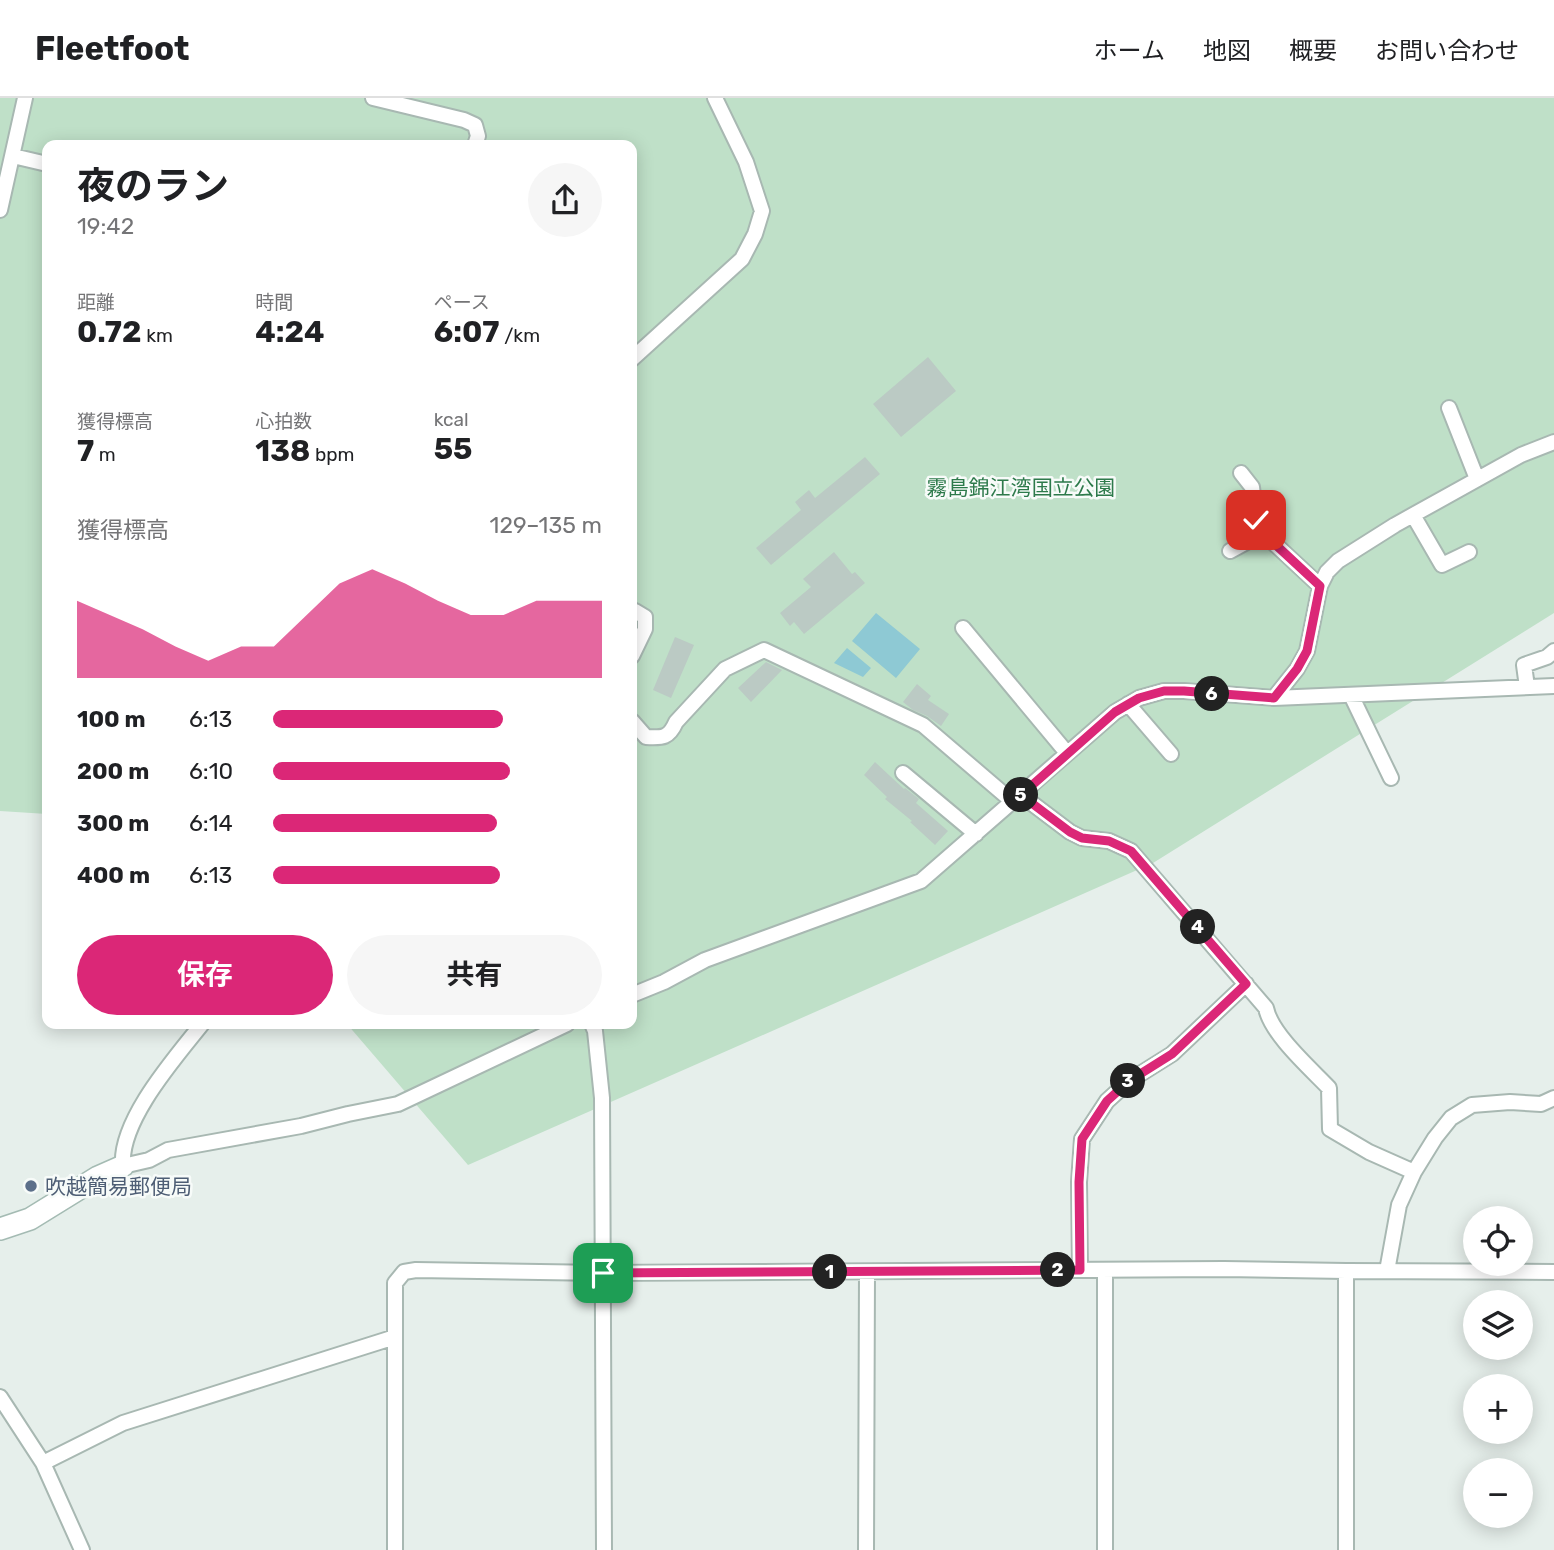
<!DOCTYPE html>
<html lang="ja">
<head>
<meta charset="utf-8">
<style>
	:root { --surface:#fff; --page:#f6f6f6; --text:#202124; --muted:#757577; --line:#e0e0e0; --accent:#db2777 }
	body { margin:0; font-family:Rubik,"Noto Sans JP",sans-serif; background:var(--page); color:var(--text); height:100vh; display:flex; flex-direction:column; font-size:26px; white-space:nowrap }
	* { box-sizing:border-box; margin:0 }
	p { font-size:23px; color:var(--muted) }
	.icon { flex:none; width:38px; height:38px; fill:none; stroke:currentColor; stroke-width:2; stroke-linecap:round; stroke-linejoin:round }
	.map { position:relative; flex:1; overflow:hidden }
	.side { position:absolute; left:42px; top:42px; width:595px; height:889px; display:flex; flex-direction:column; background:var(--surface); border-radius:14px; box-shadow:0 4px 18px #0003 }
	.side>* { flex:none }
	.fabs { position:absolute; left:1463px; top:1108px; display:grid; gap:14px }
	.fabs a { display:grid; place-items:center; width:70px; height:70px; border-radius:50%; background:var(--surface); box-shadow:0 4px 18px #0003; font-size:35px }
	.pin { position:absolute; display:grid; place-items:center; width:60px; height:60px; color:#fff; margin:-30px; border-radius:14px; box-shadow:0 4px 10px #0006 }
	.km { position:absolute; width:35px; height:35px; margin:-18px; border-radius:50%; background:#222; color:#fff; font-size:19px; line-height:35px; text-align:center }
	.round { display:grid; place-items:center; flex:none; width:74px; height:74px; border-radius:37px; background:var(--page) }
	.summary { display:flex; align-items:center; justify-content:space-between; height:119px; padding:0 35px }
	h1 { font-size:38px; font-weight:700; line-height:52px }
	.figures { display:grid; grid-template-columns:repeat(3,1fr); gap:10px; height:119px; padding:7px 35px }
	.figures div { display:grid; align-content:center }
	.figures b { font-size:30px; font-weight:700 }
	.figures small { font-size:19px; font-weight:400 }
	.figures p { font-size:19px }
	.chart { height:196px; padding:14px 35px }
	.chart p { display:flex; justify-content:space-between }
	.chart svg { width:100%; height:126px; margin-top:7px; fill:var(--accent); opacity:.7 }
	.cta { display:flex; gap:14px; margin-top:auto; padding:14px 35px }
	.cta a { flex:1; height:80px; border-radius:42px; background:var(--accent); color:#fff; font-size:28px; font-weight:700; line-height:80px; text-align:center }
	.cta a+a { background:var(--page); color:var(--text) }
	ul { padding:0 35px; list-style:none; font-size:23px }
	li { display:grid; grid-template-columns:112px 84px 1fr; align-items:center; height:52px }
	li i { height:18px; border-radius:9px; background:var(--accent) }
	header { display:flex; align-items:center; gap:42px; box-sizing:border-box; height:98px; padding:0 35px; background:var(--surface); border-bottom:2px solid var(--line) }
	header strong { font-size:33px }
	nav { display:flex; gap:38px; margin-inline-start:auto; font-size:24px }
	.map>svg:first-child { display:block }
	.green { fill:#bfe0c8 }
	.water { fill:#8ec9d4 }
	.building { fill:#bbcac4 }
	.lines { fill:none; stroke-linecap:round; stroke-linejoin:round }
	.street-casing { stroke:#a8b8b2; stroke-width:18 }
	.secondary-casing { stroke:#a4bbb3; stroke-width:24 }
	.street { stroke:#fff; stroke-width:14 }
	.secondary { stroke:#fff; stroke-width:21 }
	.route-casing { stroke:#fff; stroke-width:14 }
	.route { stroke:#db2777; stroke-width:9 }
	.service-dot { fill:#5c6f8a; stroke:#f7fbf9; stroke-width:2.5 }
	.labels { text-anchor:middle; dominant-baseline:central; stroke-width:5; stroke-linejoin:round; paint-order:stroke }
	.park-label { font-size:21px; fill:#2d7a4b; stroke:#f7fbf9 }
	.service-label { font-size:21px; fill:#4e5e75; stroke:#f7fbf9; text-anchor:start }
</style>
</head>
<body>
<header>
<strong>Fleetfoot</strong>
<nav><a>ホーム</a><a>地図</a><a>概要</a><a>お問い合わせ</a></nav>
</header>
<div class="map">
<svg width="1554" height="1452" viewBox="0 0 1554 1452">
	<rect width="100%" height="100%" fill="#e6efeb"/>
	<path class="green" d="M0 0H1554V515L1153 765 468 1067 347 926H632V47H47V716L0 713Z"/>
	<path class="water" d="M876 515 920 551 896 580 852 543Z
		M847 550 871 570 863 579 834 565Z"/>
	<path class="building" d="M928 259 956 293 901 339 873 306Z
		M865 359 880 376 771 467 756 450 801 412 795 404 809 392 815 400Z
		M834 454 852 476 855 474 865 485 804 536 794 524 790 528 780 515 811 489 803 481Z
		M675 539 694 547 671 600 653 592Z
		M766 564 782 572 751 604 738 590Z
		M917 586 931 598 928 602 949 616 941 628 927 618 913 612 903 604Z
		M875 664 904 691 905 690 919 701 916 705 948 733 935 747 910 724 912 723 885 701 887 699 864 677Z"/>
	<g class="lines">
		<defs>
			<path id="street" d="M373 0 464 22 475 27 478 38 475 47
				M13 58 47 66
				M0 112 25 0
				M632 261 742 161 755 136 762 113 746 64 715 0
				M1449 310 1477 381
				M1241 375 1252 389 1256 422 1263 435 1320 488
				M1413 417 1442 467 1469 454
				M1230 453 1263 435
				M632 514 635 513 645 519V531L632 558
				M963 530 1067 655
				M1527 589 1524 567 1547 559 1554 553
				M1351 597 1391 680
				M1274 600 1297 571 1307 553 1320 488 1327 474 1338 463 1395 427 1521 357 1554 344
				M1128 606 1171 656
				M632 623 646 639C663 640 669 640 676 624L725 571 764 552 923 627 1013 704
				M903 675 976 736
				M1021 697 1070 734 1082 740 1109 743 1131 753 1266 910C1271 936 1311 971 1329 990L1330 1031 1369 1054 1414 1074
				M632 897 664 884 705 862 921 783 1115 614 1139 600 1164 593H1184L1274 600 1554 588
				M202 926C175 960 119 1023 123 1068L149 1062 168 1052 301 1028 348 1016 398 1006 567 926
				M592 926 595 933 602 1000 604 1452
				M1080 1172 1079 1084 1082 1041 1107 1003 1129 983 1172 956 1246 886
				M1387 1173 1399 1107 1414 1074 1435 1040 1451 1020 1472 1007 1510 1004 1541 1006 1554 1000
				M0 1299 43 1365 82 1452
				M43 1365 123 1325 395 1239
				M395 1452V1185L404 1174 416 1172 603 1175 1224 1171 1346 1173 1554 1174
				M866 1452 867 1174
				M1105 1452V1173
				M1346 1452V1173"/>
			<path id="secondary" d="M0 1131 30 1121 98 1079 123 1068"/>
		</defs>
		<use href="#street" class="street-casing"/>
		<use href="#secondary" class="secondary-casing"/>
		<use href="#street" class="street"/>
		<use href="#secondary" class="secondary"/>
	</g>
	<g class="lines">
		<defs>
			<path id="route" d="M603 1175 1080 1172 1079 1084 1082 1041 1107 1003 1129 983 1172 956 1246 886 1131 753 1109 743 1082 740 1070 734 1021 697 1115 614 1139 600 1164 593H1184L1274 600 1297 571 1307 553 1320 488 1263 435 1256 422"/>
		</defs>
		<use href="#route" class="route-casing"/>
		<use href="#route" class="route"/>
	</g>
	<circle class="service-dot" cx="31" cy="1088" r="7"/>
	<g class="labels">
		<g class="park-label">
			<text x="1021" y="389">霧島錦江湾国立公園</text>
		</g>
		<g class="service-label">
			<text x="45" y="1088">吹越簡易郵便局</text>
		</g>
	</g>
</svg>
<div class="fabs">
<a><svg class="icon" aria-label="locate" viewBox="0 0 24 24"><circle cx="12" cy="12" r="6"/><path d="M12 2v4M12 18v4M2 12h4M18 12h4"/></svg></a>
<a><svg class="icon" aria-label="layers" viewBox="0 0 24 24"><path d="M12 4l9 5-9 5-9-5zM3 14l9 5 9-5"/></svg></a>
<a>+</a>
<a>−</a>
</div>
<div class="pin" style="left:603px;top:1175px;background:#1e9e55"><svg class="icon" aria-label="arrive" viewBox="0 0 24 24"><path d="M6 21V4h12l-3 4 3 4H6"/></svg></div>
<div class="pin" style="left:1256px;top:422px;background:#d93025"><svg class="icon" aria-label="check" viewBox="0 0 24 24"><path d="M5 12l5 5 9-10"/></svg></div>
<b class="km" style="left:830px;top:1174px">1</b>
<b class="km" style="left:1058px;top:1172px">2</b>
<b class="km" style="left:1128px;top:983px">3</b>
<b class="km" style="left:1198px;top:829px">4</b>
<b class="km" style="left:1021px;top:697px">5</b>
<b class="km" style="left:1212px;top:596px">6</b>
<section class="side">
<div class="summary"><div><h1>夜のラン</h1><p>19:42</p></div><a class="round"><svg class="icon" aria-label="share" viewBox="0 0 24 24"><path d="M12 15V3M7 8l5-5 5 5M5 13v7h14v-7"/></svg></a></div>
<div class="figures">
<div><p>距離</p><b>0.72<small> km</small></b></div>
<div><p>時間</p><b>4:24</b></div>
<div><p>ペース</p><b>6:07<small> /km</small></b></div>
</div>
<div class="figures">
<div><p>獲得標高</p><b>7<small> m</small></b></div>
<div><p>心拍数</p><b>138<small> bpm</small></b></div>
<div><p>kcal</p><b>55</b></div>
</div>
<div class="chart"><p><span>獲得標高</span>129–135 m</p>
<svg viewBox="0 0 160 44" preserveAspectRatio="none"><path d="M0 44V17L10 22L20 27L30 33L40 38L50 33L60 33L70 22L80 11L90 6L100 11L110 17L120 22L130 22L140 17L150 17L160 17V44z"/></svg>
</div>
<ul>
<li><b>100 m</b>6:13<i style="width:70%"></i></li>
<li><b>200 m</b>6:10<i style="width:72%"></i></li>
<li><b>300 m</b>6:14<i style="width:68%"></i></li>
<li><b>400 m</b>6:13<i style="width:69%"></i></li>
</ul>
<div class="cta"><a>保存</a><a>共有</a></div>
</section>
</div>
</body>
</html>
